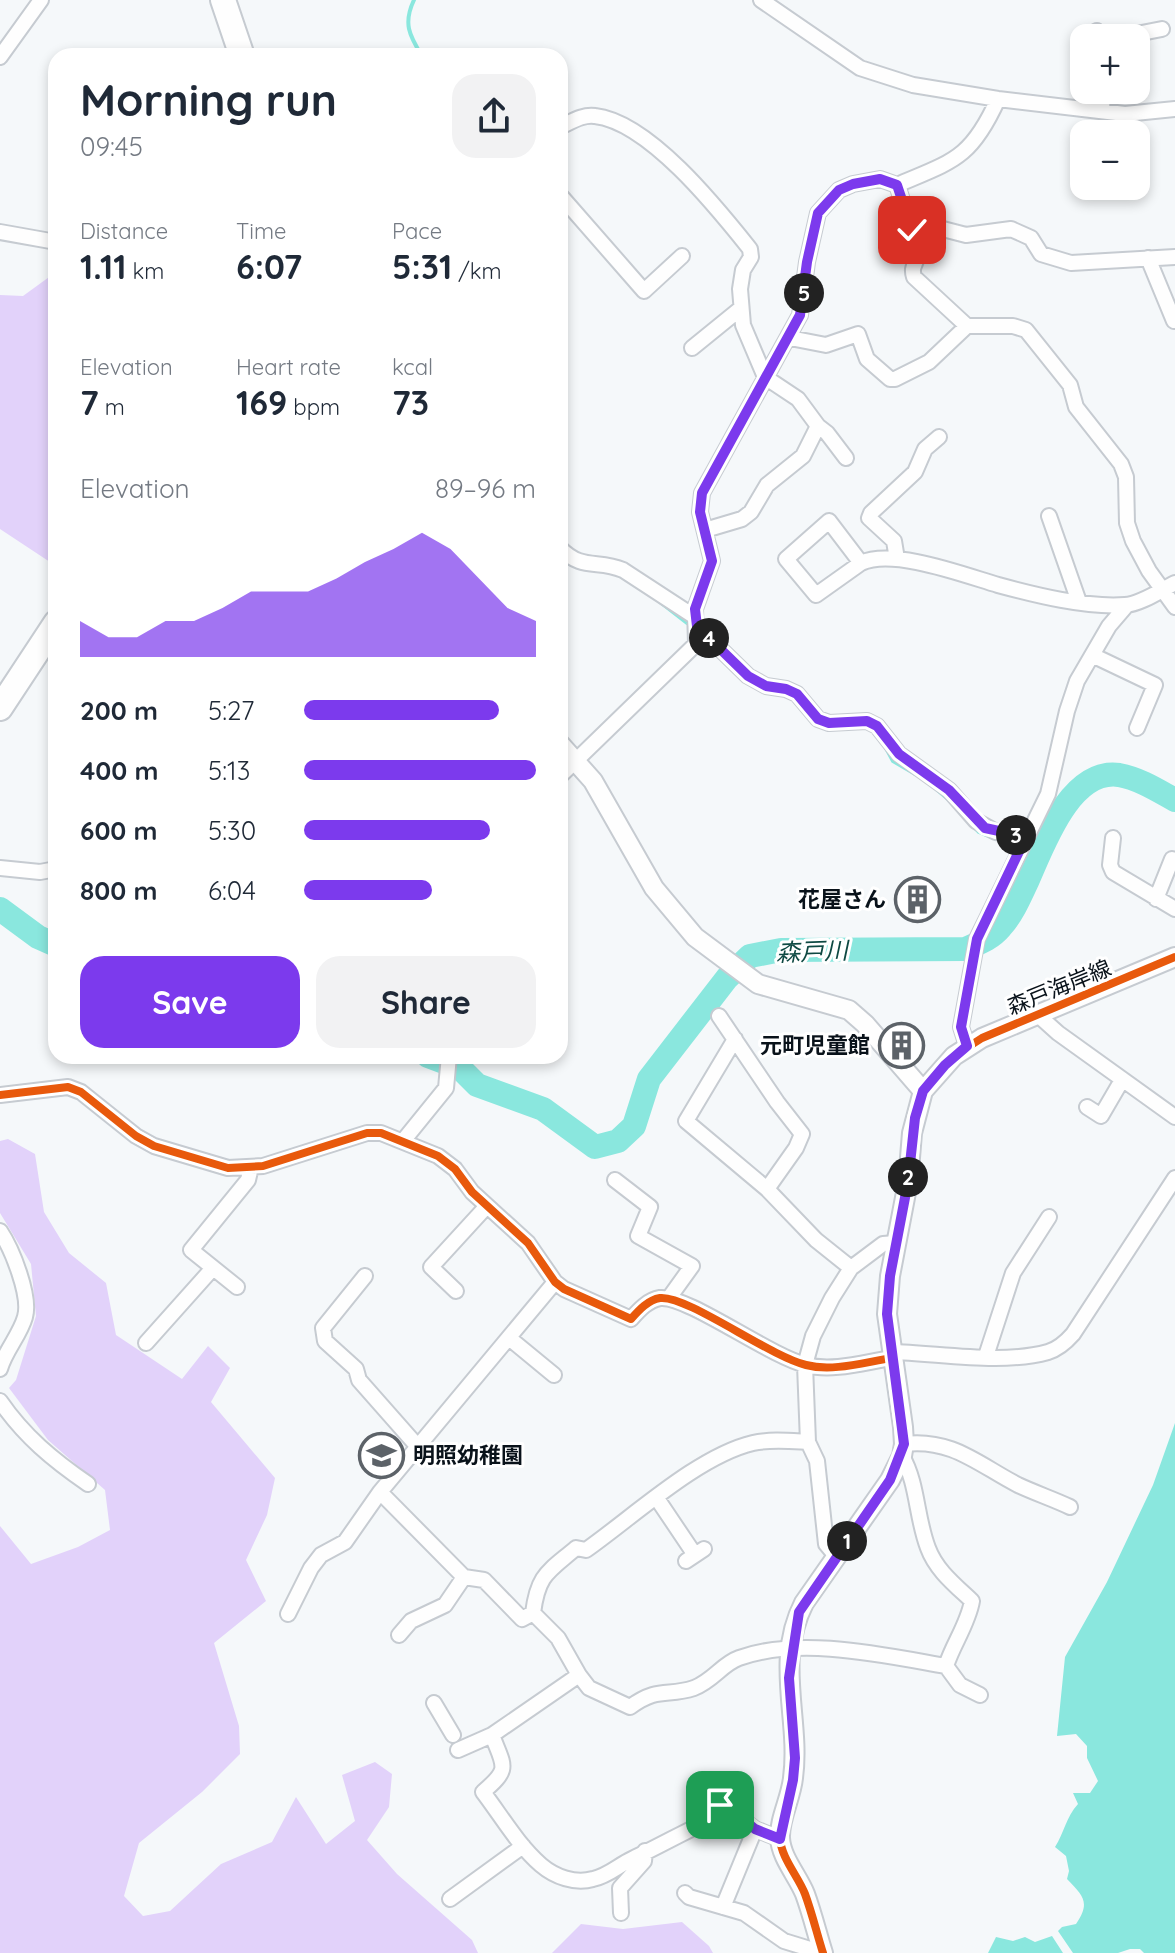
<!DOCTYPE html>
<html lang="en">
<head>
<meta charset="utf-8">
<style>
	:root { --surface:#fff; --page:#f2f2f3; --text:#1f2937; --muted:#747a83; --accent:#7c3aed }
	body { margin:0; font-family:Quicksand,"Noto Sans JP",sans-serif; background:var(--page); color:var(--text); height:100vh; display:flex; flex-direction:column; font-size:30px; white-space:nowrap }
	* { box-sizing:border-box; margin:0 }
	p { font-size:26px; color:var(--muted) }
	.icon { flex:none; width:44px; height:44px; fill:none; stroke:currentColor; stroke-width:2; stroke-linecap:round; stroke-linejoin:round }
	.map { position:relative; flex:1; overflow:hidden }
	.panel { position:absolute; left:48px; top:48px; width:520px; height:1016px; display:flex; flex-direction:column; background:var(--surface); border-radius:24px; box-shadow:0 4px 12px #0003 }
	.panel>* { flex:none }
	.controls { position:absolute; left:1070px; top:24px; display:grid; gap:16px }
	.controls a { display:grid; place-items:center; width:80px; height:80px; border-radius:16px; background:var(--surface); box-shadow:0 4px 12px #0003; font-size:40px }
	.pin { position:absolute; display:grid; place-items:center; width:68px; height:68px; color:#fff; margin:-34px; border-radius:16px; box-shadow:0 4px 12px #0006 }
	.km { position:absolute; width:40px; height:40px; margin:-20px; border-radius:50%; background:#222; color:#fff; font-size:22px; line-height:40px; text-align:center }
	.round { display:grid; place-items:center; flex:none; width:84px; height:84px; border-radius:24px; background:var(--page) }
	.headline { display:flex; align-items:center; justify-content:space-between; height:136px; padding:0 32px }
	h1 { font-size:44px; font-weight:700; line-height:60px }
	.metrics { display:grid; grid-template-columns:repeat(3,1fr); gap:12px; height:136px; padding:8px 32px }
	.metrics div { display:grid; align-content:center }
	.metrics b { font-size:34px; font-weight:700 }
	.metrics small { font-size:22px; font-weight:400 }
	.metrics p { font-size:22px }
	.chart { height:224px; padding:16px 32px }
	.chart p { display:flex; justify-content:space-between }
	.chart svg { width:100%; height:144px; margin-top:8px; fill:var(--accent); opacity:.7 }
	.action { display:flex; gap:16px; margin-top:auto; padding:16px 32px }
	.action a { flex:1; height:92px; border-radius:24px; background:var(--accent); color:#fff; font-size:32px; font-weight:700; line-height:92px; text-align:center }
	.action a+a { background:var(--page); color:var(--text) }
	ul { padding:0 32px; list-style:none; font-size:26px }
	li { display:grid; grid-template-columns:128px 96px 1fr; align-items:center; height:60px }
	li i { height:20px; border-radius:10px; background:var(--accent) }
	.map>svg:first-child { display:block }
	.green { fill:#e2d2fa }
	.water { fill:#8ae7de }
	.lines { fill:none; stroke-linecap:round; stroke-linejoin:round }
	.stream { stroke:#8ae7de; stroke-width:4 }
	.river { stroke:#8ae7de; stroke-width:24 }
	.street-casing { stroke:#c6cbd1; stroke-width:18 }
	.secondary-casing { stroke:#c6cbd1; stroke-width:22 }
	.highway-casing { stroke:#c6cbd1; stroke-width:28 }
	.street { stroke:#fefefe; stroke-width:14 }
	.secondary { stroke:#fefefe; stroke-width:18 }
	.highway { stroke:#fefefe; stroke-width:24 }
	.cycleway-casing { stroke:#fff; stroke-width:13 }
	.cycleway { stroke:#e8590c; stroke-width:8 }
	.route-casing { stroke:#fff; stroke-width:16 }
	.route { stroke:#7c3aed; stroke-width:10 }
	.labels { text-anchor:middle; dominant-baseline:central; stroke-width:6; stroke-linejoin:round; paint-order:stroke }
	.poi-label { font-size:22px; font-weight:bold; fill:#09121a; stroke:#fff; text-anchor:end }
	.street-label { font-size:22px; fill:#09121a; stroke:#fff }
	.water-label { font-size:24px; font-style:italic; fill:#0e4943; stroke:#fff }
</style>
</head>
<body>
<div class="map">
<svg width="1175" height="1953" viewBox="0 0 1175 1953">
	<rect width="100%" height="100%" fill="#f5f8fa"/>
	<path class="green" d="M56 272V566L0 529V295L23 296Z
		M8 1139 35 1154 44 1212 69 1253 106 1283 116 1335 182 1379 208 1346 230 1368 211 1402 275 1478 267 1515 246 1560 266 1601 214 1643 239 1726 240 1754 202 1792 139 1843 124 1896 143 1916 170 1911 221 1864 272 1842 296 1797 326 1844 355 1821 342 1775 375 1762 392 1774 389 1807 367 1840 397 1874 472 1940 478 1953H0V1526L31 1564 78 1547 110 1530 105 1490 48 1440 9 1388 16 1380 36 1316 31 1264 0 1213V1141Z
		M682 1922 709 1946 713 1953H552L581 1924 623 1929Z"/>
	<path class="water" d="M1175 1423V1953H1144L1140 1949H1130L1118 1953H1073L1058 1931 1062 1927 1076 1924C1091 1902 1083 1896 1067 1879L1069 1871 1066 1856 1055 1847C1064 1833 1066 1817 1078 1804L1073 1793H1090L1098 1781 1087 1758V1746L1076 1734 1057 1736 1065 1657 1107 1582 1153 1485Z
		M1052 1936 1063 1953H988L996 1937 1013 1941 1025 1937 1035 1942Z"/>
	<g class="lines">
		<path class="stream" d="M414 0C403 23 409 35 422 56
			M567 563 585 569
			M660 602 687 623
			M886 748 893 761 917 775
			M934 787 949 800
			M974 827 979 832 993 838
			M1030 842 1045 843"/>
		<path class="river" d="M0 909 38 937 56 945
			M428 1056 460 1068 477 1085 543 1109 595 1147 618 1141 634 1126 649 1079 727 978 750 956 781 950 965 949C979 943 991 939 1001 927 1012 915 1019 899 1026 884 1042 849 1069 768 1119 775 1140 779 1157 790 1175 800"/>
		<defs>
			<path id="street" d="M761 0 860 68 913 85 998 99 1125 114 1175 109
				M1097 31 1099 38
				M1116 38 1162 29
				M0 57 41 0
				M1102 111 1103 90
				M560 127C571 122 583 114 595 116 649 122 718 209 750 249L751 257 743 270 740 289 743 325 765 377 798 399 818 426 803 456 767 485 751 512 742 519 705 530
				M897 185 912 230 939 228 966 235 1011 229 1031 238 1041 254 1071 263 1175 257
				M560 195 644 291 682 256
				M912 230C915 239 919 248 917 257 915 266 911 267 914 277L967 326
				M0 232 56 242
				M1148 258 1174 321
				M790 338 826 345 858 334 867 359 890 379H895L929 362 967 326H1013L1026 330 1070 385 1076 407 1121 464 1126 477 1127 523 1133 541 1149 571 1175 607
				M692 348 740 309
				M818 426 827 433 846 458
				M1049 516 1079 602
				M560 548C582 571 598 559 623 570L695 617
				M897 559 894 541 869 518 871 513 915 472 925 449 939 437
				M861 563 816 595 786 559 829 521 861 563C893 548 964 575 998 585 1035 595 1087 608 1125 605 1141 604 1161 590 1175 583
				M698 635 708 637 748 676 766 686 786 689 797 694 818 719 829 723 867 721 877 726 899 754 949 790 976 821 996 832 1026 837
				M1092 655 1155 685 1137 728
				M560 776 696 644 695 609 712 561 700 512 702 493 800 315 807 262 818 213 839 190 853 184 880 179 897 185C953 161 971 159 998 99
				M1113 838 1110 865 1113 872 1175 909
				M0 868 40 872 56 869
				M1156 899 1172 859
				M1038 1015 1058 1033 1175 1117
				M719 1016 777 1102 802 1134 796 1148 767 1189 816 1240 851 1268
				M735 1039 686 1121 767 1189
				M967 1046 961 1027 977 939 1048 794 1067 711 1077 681 1109 626 1127 605
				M0 1095 68 1087 81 1092 136 1136 154 1146 228 1168 263 1166 367 1133H381L438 1156 455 1169 472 1192 528 1243 555 1282 564 1289 631 1319C639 1310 648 1300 660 1298 687 1295 769 1356 806 1365 833 1372 865 1362 892 1358
				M1087 1107 1101 1116 1122 1080
				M403 1141 446 1088 449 1056
				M615 1180 650 1207 638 1236 692 1266 669 1298
				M0 1231C12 1249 31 1296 25 1317 20 1335 5 1351 0 1369
				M365 1276 323 1328 325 1341 356 1369 359 1380 419 1448
				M237 1287 191 1250 248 1180 251 1167
				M456 1291 431 1267 486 1207
				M509 1338 554 1375
				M146 1343 213 1268
				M891 1352C939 1353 1001 1365 1048 1352 1058 1349 1066 1342 1073 1334L1175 1178
				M986 1356 1013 1273 1049 1217
				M0 1401C24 1436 53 1460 88 1484
				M904 1444C952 1438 979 1465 1018 1485 1035 1493 1053 1499 1070 1507
				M902 1456C918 1484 916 1517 928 1548 936 1570 955 1585 972 1601 968 1624 953 1644 946 1666L960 1685 980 1695
				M380 1492 464 1577 445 1605 411 1621 399 1635
				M656 1497 695 1555
				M836 1556 826 1544 817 1461 808 1442 805 1365 813 1336 832 1298 851 1268 883 1244 896 1243
				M686 1561 704 1549
				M464 1577 484 1580 522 1619 533 1613C538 1574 548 1572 576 1548L586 1550C633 1517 698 1456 753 1443 770 1439 790 1441 808 1442
				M533 1613 558 1638 579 1675
				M288 1614 311 1568 321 1555 345 1542 380 1492 555 1282
				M434 1703 453 1735
				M492 1735C504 1767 511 1768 483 1792 502 1817 518 1845 541 1865 555 1877 575 1884 593 1879 608 1876 619 1865 632 1859 666 1843 698 1824 732 1810
				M458 1750 492 1735 579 1675 589 1688 630 1707C659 1686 667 1697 694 1688 714 1680 722 1664 739 1658 800 1636 883 1655 946 1666
				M726 1808 755 1829 780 1839
				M685 1893 689 1897 744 1913 784 1941 823 1953
				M450 1899 523 1846
				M723 1907 755 1829
				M621 1913 620 1888 644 1861 645 1851"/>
			<path id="secondary" d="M560 744 593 781 654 888 695 937 758 984 849 1010 865 1024 923 1091
				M823 1953C817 1934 812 1913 805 1894 798 1876 781 1858 780 1838 779 1819 791 1798 793 1778 801 1720 774 1661 804 1603L890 1480 902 1456 904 1444 903 1427 887 1314 890 1276 908 1182 912 1133 923 1091 954 1056 982 1038 1175 957"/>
			<path id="highway" d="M223 0 242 56
				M0 708 56 623"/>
		</defs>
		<use href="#street" class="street-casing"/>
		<use href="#secondary" class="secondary-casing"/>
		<use href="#highway" class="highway-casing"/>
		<use href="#street" class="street"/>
		<use href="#secondary" class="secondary"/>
		<use href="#highway" class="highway"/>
		<defs>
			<path id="cycleway" d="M0 1095 68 1087 81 1092 136 1136 154 1146 228 1168 263 1166 367 1133H381L438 1156 455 1169 472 1192 528 1243 555 1282 564 1289 631 1319C639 1310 648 1300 660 1298 687 1295 769 1356 806 1365 833 1372 865 1362 892 1358
				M823 1953C817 1934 812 1913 805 1894 798 1876 781 1858 780 1838 779 1819 791 1798 793 1778 801 1720 774 1661 804 1603L890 1480 902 1456 904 1444 903 1427 887 1314 890 1276 908 1182 912 1133 923 1091 954 1056 982 1038 1175 957"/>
		</defs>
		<use href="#cycleway" class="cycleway-casing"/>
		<use href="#cycleway" class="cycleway"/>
	</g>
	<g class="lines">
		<defs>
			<path id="route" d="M720 1805 732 1810 755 1829 780 1839 793 1780 795 1758 789 1678 799 1612 890 1480 904 1444 887 1314 890 1276 908 1182 915 1118 923 1091 945 1065 967 1046 961 1027 977 939 1026 837 985 828 949 790 899 754 877 726 867 721 829 723 818 719 797 694 786 689 766 686 748 676 708 637 698 635 695 609 712 561 700 512 702 493 800 315 807 262 818 213 839 190 853 184 880 179 897 185 912 230"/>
		</defs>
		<use href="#route" class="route-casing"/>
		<use href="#route" class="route"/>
	</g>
	<defs>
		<symbol id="building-ring" viewBox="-11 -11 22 22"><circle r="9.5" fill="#fff" stroke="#5c6268" stroke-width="1.5"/><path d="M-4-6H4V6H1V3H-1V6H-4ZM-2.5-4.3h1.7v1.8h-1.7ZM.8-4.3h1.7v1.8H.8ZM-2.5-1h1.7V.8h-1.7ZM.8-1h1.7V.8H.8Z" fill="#5c6268"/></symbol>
		<symbol id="school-ring" viewBox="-11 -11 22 22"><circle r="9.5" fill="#fff" stroke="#5c6268" stroke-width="1.5"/><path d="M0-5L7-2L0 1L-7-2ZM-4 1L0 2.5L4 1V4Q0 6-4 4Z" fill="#5c6268"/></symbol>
	</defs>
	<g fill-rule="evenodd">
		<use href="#building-ring" x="892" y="874" width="51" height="51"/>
		<use href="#building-ring" x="876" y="1020" width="51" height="51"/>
		<use href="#school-ring" x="356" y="1430" width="51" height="51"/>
	</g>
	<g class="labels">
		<g class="poi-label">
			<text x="886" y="899">花屋さん</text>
			<text x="870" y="1045">元町児童館</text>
			<text x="413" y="1455" text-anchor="start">明照幼稚園</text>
		</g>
		<g class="street-label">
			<text transform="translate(1059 987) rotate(-22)">森戸海岸線</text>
		</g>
		<g class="water-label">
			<text transform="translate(812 951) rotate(-2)">森戸川</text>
		</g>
	</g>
</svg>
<div class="controls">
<a>+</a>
<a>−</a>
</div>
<div class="pin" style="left:720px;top:1805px;background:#1e9e55"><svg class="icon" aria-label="arrive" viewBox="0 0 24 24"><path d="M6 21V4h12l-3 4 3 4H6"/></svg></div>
<div class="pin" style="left:912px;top:230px;background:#d93025"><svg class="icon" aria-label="check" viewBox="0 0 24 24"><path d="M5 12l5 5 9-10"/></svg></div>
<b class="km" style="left:847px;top:1541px">1</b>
<b class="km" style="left:908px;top:1177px">2</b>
<b class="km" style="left:1016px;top:835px">3</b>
<b class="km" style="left:709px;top:638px">4</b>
<b class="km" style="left:804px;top:293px">5</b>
<section class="panel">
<div class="headline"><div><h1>Morning run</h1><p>09:45</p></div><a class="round"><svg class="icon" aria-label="share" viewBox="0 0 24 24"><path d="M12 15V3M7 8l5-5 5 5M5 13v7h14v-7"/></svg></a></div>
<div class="metrics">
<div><p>Distance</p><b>1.11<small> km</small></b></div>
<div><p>Time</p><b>6:07</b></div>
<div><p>Pace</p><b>5:31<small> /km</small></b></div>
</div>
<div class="metrics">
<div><p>Elevation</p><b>7<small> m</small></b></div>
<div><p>Heart rate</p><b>169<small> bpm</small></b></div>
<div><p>kcal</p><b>73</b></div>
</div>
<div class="chart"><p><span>Elevation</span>89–96 m</p>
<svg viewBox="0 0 160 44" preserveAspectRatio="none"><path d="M0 44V33L10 38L20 38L30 33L40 33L50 29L60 24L70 24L80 24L90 20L100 15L110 11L120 6L130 11L140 20L150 29L160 33V44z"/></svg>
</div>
<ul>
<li><b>200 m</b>5:27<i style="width:84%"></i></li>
<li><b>400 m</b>5:13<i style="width:100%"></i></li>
<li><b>600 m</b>5:30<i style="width:80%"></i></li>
<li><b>800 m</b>6:04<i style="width:55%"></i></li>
</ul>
<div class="action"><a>Save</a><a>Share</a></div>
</section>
</div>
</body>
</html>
